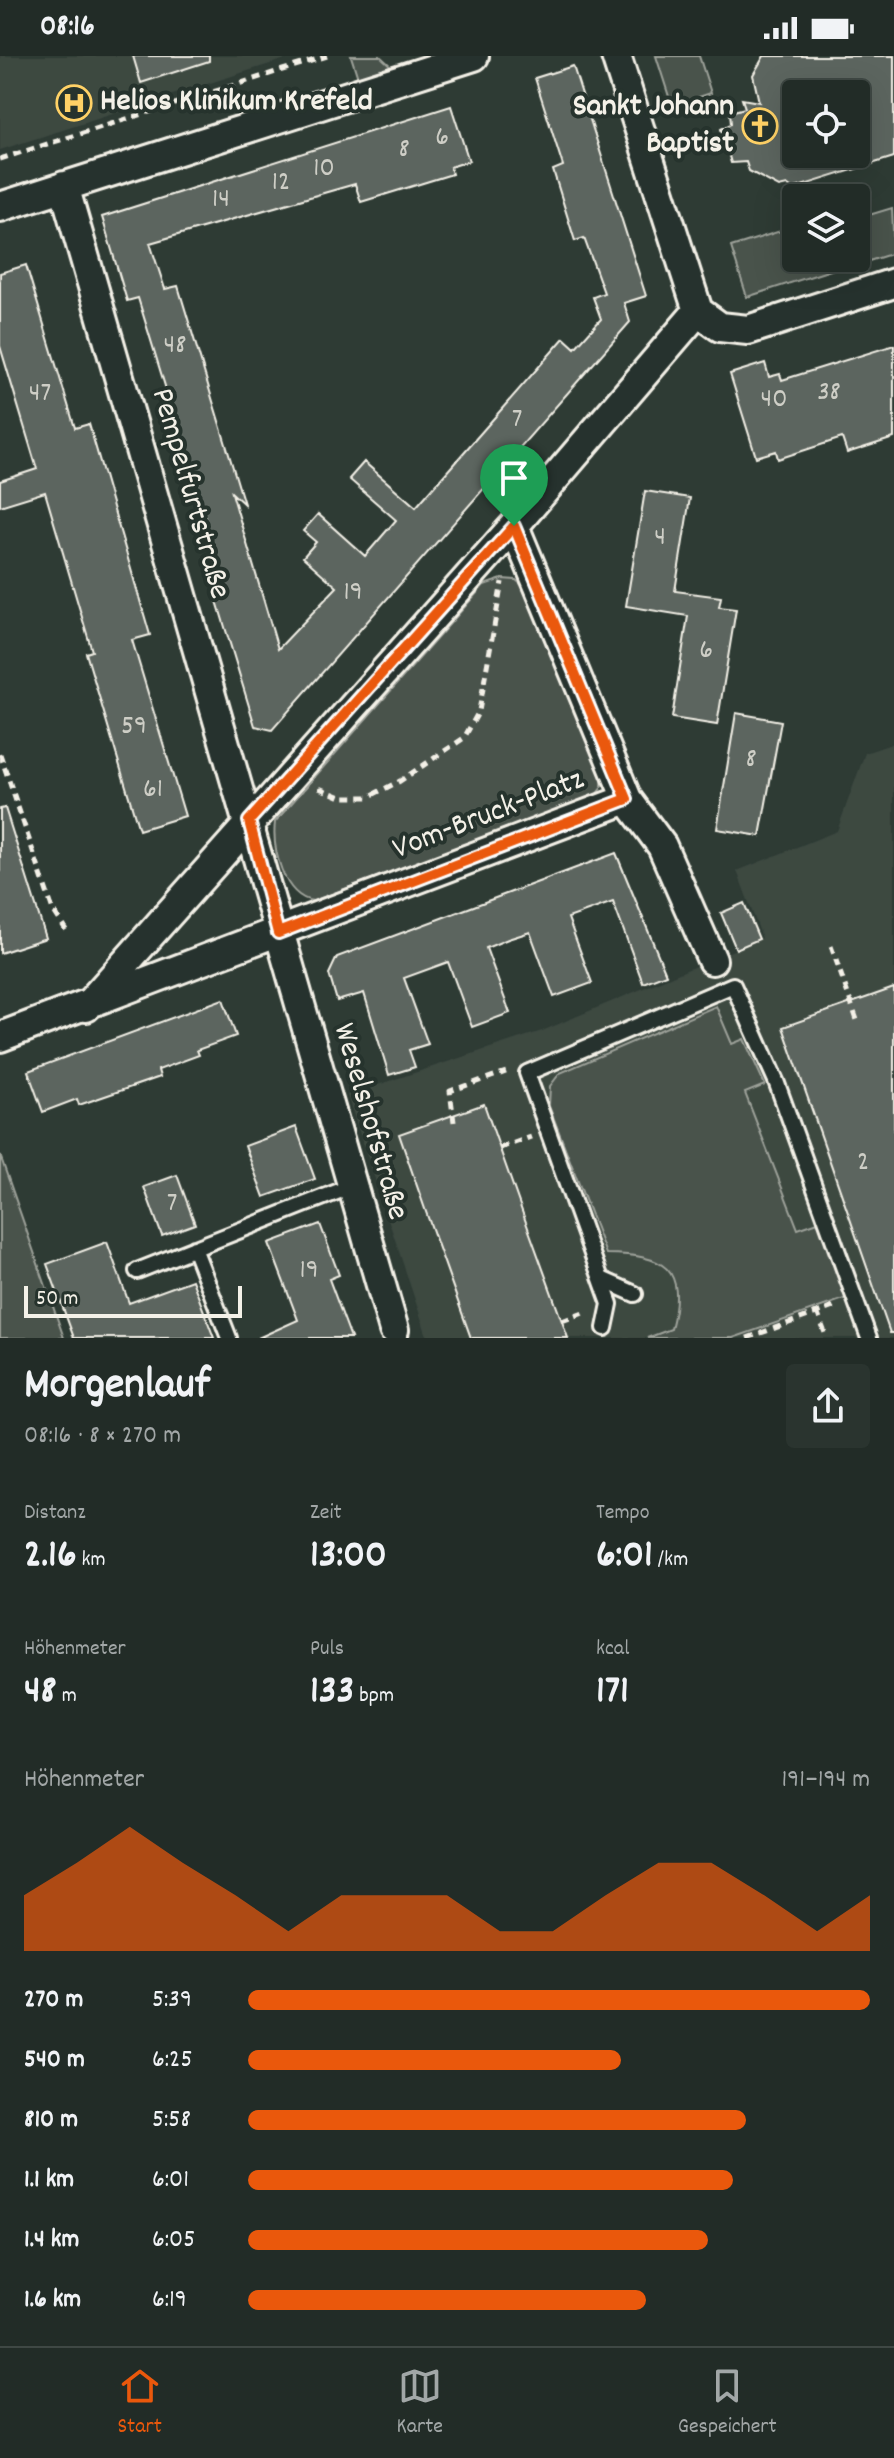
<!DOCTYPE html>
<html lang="de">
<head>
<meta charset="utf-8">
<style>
	:root { --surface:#222c27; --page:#2a342f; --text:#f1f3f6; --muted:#a2a7a7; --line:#3f4844; --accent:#ea580c }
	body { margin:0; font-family:Dekko,sans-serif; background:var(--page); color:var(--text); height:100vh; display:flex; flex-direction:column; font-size:30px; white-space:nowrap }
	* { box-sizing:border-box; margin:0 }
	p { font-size:26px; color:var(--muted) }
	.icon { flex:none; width:44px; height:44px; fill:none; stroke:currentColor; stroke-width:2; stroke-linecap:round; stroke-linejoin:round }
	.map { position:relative; height:1282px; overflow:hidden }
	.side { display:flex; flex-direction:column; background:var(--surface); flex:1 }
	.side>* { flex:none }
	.tools { position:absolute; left:782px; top:24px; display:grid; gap:16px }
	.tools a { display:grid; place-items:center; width:88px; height:88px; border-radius:8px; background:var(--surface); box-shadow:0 8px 32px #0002,0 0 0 2px var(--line); font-size:40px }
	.scale { position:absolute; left:24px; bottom:20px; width:218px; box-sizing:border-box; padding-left:8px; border:4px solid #f4f1e8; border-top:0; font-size:22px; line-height:28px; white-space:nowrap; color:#f4f1e8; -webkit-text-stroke:6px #26332d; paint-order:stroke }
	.pin { position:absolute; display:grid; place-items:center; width:68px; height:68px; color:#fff; margin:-82px -34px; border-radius:50% 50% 50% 0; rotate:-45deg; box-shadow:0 0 8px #0007 }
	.pin .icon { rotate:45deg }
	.round { display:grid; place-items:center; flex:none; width:84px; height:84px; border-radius:8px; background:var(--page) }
	.summary { display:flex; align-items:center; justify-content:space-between; height:136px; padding:0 24px }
	h1 { font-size:44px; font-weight:700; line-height:60px }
	.figures { display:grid; grid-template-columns:repeat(3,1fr); gap:12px; height:136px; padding:8px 24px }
	.figures div { display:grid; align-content:center }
	.figures b { font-size:40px; font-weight:700 }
	.figures small { font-size:22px; font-weight:400 }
	.figures p { font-size:22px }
	.chart { height:224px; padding:16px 24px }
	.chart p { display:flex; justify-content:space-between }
	.chart svg { width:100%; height:144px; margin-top:8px; fill:var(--accent); opacity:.7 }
	ul { padding:0 24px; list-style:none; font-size:26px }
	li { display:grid; grid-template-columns:128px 96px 1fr; align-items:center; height:60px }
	li i { height:20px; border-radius:10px; background:var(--accent) }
	.status { display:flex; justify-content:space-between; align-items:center; height:56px; padding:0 40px; background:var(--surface); direction:ltr }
	.status svg { height:22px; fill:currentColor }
	.tab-bar { display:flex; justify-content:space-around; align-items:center; height:112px; border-top:2px solid var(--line); background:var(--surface); font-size:22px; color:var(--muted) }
	.tab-bar a { display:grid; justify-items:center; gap:4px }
	.tab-bar .on { color:var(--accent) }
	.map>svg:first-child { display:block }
	.built { fill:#3c4841 }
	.green { fill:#48524c; stroke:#9ea29a; stroke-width:2 }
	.building { fill:#5c655e; stroke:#f4f1e8; stroke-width:2; fill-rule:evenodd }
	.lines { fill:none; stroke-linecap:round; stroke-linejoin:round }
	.lane-casing { stroke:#f4f1e8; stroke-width:20 }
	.street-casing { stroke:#f4f1e8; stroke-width:34 }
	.path { stroke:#f4f1e8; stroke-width:5; stroke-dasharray:8 6; stroke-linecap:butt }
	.lane { stroke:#26332d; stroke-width:14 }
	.street { stroke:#26332d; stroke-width:28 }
	.route-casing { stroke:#fff; stroke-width:16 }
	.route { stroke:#ea580c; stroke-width:10 }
	.labels { text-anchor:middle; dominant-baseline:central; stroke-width:8; stroke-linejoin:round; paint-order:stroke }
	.number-label { font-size:28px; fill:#cecec6 }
	.poi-label { font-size:32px; font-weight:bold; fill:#f4f1e8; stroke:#26332d; text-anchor:start }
	.street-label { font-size:32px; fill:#f4f1e8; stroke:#26332d }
</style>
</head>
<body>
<div class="status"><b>08:16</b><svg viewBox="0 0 49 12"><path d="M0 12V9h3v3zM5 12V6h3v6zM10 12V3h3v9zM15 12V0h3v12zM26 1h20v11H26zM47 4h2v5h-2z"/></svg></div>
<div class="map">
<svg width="894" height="1282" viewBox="0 0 894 1282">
	<rect width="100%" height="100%" fill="#2e3b34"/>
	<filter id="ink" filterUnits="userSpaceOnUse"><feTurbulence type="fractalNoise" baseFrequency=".0125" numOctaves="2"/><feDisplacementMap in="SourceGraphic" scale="16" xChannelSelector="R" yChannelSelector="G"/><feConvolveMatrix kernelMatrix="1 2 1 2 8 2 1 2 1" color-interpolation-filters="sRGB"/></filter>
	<g filter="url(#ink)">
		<path class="built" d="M0 0H295L0 94Z
			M894 687V1282H424L427 1280 347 1039 542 975 762 882 737 815 837 775 865 697Z"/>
		<path class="green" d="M351 0H380L393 12 358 22Z
			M656 0H699L711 37 672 50Z
			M892 152 894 197 869 205 856 163Z
			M796 170V202H840L843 210 747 241 731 191Z
			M502 523 516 524 530 536 603 713 602 731 595 740 313 845C283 840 272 793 275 766L484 529Z
			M716 950 732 988 744 983 765 1029 745 1037 798 1173 818 1166 847 1242 733 1282H647L671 1273C687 1211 665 1199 606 1198L549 1050 550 1030 560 1017Z
			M0 1099 64 1282H0Z"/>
		<path class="building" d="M133 0H209V5L141 27Z
			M764 0H894V101L792 133 787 129 779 131 749 115 746 106 731 107 721 73 731 68 730 56 745 52 742 43 759 46 753 19ZM796 38H856V98H796Z
			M573 10 646 240 624 247 630 266 272 674 255 670 204 502 216 499 194 425 138 242 127 245 102 161 451 50 469 105 450 111 452 118 361 146 355 128 150 187 165 233 178 230 244 448 232 437 278 593 337 531 303 501 316 486 303 475 318 458 365 500 396 464 349 423 364 406 416 451 564 282 575 292 601 263 593 241 604 237 584 182 575 185 553 114 563 110 535 22Z
			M26 209 75 372 89 368 150 579 132 584 185 760 139 774 86 597 92 595 45 436 0 450V425L37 413 0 290V217Z
			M894 289V382L847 397 842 382 778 403 776 395 756 401 730 318 765 307 769 321 780 318 782 324Z
			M645 435 690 442 675 535 721 541 719 551 736 553 717 669 672 662 688 560 626 550Z
			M736 657 781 665 760 780 717 773Z
			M5 752 46 882 0 897V753Z
			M616 797 666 918 643 927 613 846 568 862 592 927 554 941 530 876 508 883 486 892 510 957 472 971 448 906 404 922 428 988 409 994 415 1011 389 1019 364 937 337 945 329 918 337 901Z
			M744 847 759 883 736 893 721 857Z
			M894 932V1277H890L783 971Z
			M223 943 236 980 197 994 199 999 158 1014 160 1021 79 1049 77 1043 43 1056 28 1015Z
			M484 1048 519 1147 568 1282H471L426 1156 399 1078Z
			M296 1071 315 1123 264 1141 245 1090Z
			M177 1119 195 1168 162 1180 144 1131Z
			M320 1168 339 1219 329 1223 351 1282H258L298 1264 269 1187Z
			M107 1186 129 1247 192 1224 214 1282H74L47 1208Z"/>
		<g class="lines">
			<defs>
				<path id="lane" d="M194 1192 229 1282
					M137 1215 352 1130
					M601 1223 635 1238
					M605 1272 610 1248 527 1017 733 929 776 1025 869 1282"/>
				<path id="street" d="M616 0 698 255 720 271 748 274 894 227
					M64 130 394 1274
					M0 151 474 0
					M514 470 698 255
					M86 951 514 470 627 743 662 790 712 904
					M0 981 627 743"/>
			</defs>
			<use href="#lane" class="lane-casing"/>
			<use href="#street" class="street-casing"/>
			<path class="path" d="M0 103 327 0
				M0 698 53 854 66 874
				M319 732 341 741H368L400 725 464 682 479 655 502 526
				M831 890 857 964
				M454 1066 450 1035 506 1016
				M500 1092 531 1081
				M817 1256 827 1282
				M562 1265 586 1256
				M439 1282H448
				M747 1282 836 1250"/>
			<use href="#lane" class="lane"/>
			<use href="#street" class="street"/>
		</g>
	</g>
	<g class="lines" filter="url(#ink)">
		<defs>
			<path id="route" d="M514 470 627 743 278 877 249 765Z"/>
		</defs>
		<use href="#route" class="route-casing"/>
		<use href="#route" class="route"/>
	</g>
	<defs>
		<symbol id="hospital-ring" viewBox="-11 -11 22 22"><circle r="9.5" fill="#26332d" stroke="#ffd166" stroke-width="1.5"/><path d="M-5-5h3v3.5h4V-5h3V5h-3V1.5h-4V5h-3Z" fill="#ffd166"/></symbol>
		<symbol id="church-ring" viewBox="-11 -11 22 22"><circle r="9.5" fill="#26332d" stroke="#ffd166" stroke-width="1.5"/><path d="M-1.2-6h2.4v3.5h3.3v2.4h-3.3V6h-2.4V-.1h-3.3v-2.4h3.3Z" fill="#ffd166"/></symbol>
	</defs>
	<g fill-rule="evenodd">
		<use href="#hospital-ring" x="54" y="27" width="40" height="40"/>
		<use href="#church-ring" x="740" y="50" width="40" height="40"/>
	</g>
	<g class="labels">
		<g class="number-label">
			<text x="442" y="83">6</text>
			<text x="404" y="95">8</text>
			<text x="324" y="114">10</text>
			<text x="281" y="128">12</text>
			<text x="221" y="145">14</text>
			<text x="175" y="291">48</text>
			<text x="829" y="338">38</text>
			<text x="40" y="339">47</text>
			<text x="774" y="345">40</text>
			<text x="517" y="365">7</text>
			<text x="660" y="483">4</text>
			<text x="353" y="538">19</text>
			<text x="706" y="596">6</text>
			<text x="134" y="672">59</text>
			<text x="751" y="705">8</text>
			<text x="153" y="735">61</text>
			<text x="863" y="1108">2</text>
			<text x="172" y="1149">7</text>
			<text x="309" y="1216">19</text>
		</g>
		<g class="poi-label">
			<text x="100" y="47">Helios Klinikum Krefeld</text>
			<text x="734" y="52" text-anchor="end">Sankt Johann<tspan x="734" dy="37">Baptist</tspan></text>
		</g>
		<g class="street-label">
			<text transform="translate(189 438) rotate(74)">Pempelfurtstraße</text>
			<text transform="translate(489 760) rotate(-21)">Vom-Bruck-Platz</text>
			<text transform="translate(369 1066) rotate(74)">Weselshofstraße</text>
		</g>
	</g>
</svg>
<div class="tools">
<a><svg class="icon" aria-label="locate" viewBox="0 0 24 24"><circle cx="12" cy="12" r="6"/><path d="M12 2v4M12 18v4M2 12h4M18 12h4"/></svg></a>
<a><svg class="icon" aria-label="layers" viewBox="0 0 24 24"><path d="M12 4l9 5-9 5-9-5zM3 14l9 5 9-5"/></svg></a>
</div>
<div class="scale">50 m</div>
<div class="pin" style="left:514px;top:470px;background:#1e9e55"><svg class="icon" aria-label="arrive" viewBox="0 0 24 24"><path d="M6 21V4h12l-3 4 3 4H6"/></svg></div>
</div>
<section class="side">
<div class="summary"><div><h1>Morgenlauf</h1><p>08:16 · 8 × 270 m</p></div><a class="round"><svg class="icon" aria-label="share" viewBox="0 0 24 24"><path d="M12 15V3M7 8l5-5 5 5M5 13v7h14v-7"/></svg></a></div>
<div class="figures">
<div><p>Distanz</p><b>2.16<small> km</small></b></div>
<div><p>Zeit</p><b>13:00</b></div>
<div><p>Tempo</p><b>6:01<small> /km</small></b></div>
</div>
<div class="figures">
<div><p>Höhenmeter</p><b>48<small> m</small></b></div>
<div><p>Puls</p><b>133<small> bpm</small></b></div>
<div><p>kcal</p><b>171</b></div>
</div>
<div class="chart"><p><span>Höhenmeter</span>191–194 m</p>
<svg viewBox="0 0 160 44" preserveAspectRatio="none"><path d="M0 44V27L10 17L20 6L30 17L40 27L50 38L60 27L70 27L80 27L90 38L100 38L110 27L120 17L130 17L140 27L150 38L160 27V44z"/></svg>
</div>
<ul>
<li><b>270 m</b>5:39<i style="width:100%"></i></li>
<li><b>540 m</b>6:25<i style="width:60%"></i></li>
<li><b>810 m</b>5:58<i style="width:80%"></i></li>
<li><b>1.1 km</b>6:01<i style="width:78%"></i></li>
<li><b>1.4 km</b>6:05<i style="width:74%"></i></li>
<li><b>1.6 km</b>6:19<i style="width:64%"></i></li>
</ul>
</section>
<nav class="tab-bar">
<a class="on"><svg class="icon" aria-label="home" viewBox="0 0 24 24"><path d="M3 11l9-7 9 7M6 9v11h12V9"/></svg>Start</a>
<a><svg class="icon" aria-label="map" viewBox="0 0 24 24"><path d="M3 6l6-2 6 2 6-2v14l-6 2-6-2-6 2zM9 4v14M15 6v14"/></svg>Karte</a>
<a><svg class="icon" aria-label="saved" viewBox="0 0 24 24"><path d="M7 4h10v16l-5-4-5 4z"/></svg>Gespeichert</a>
</nav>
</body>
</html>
